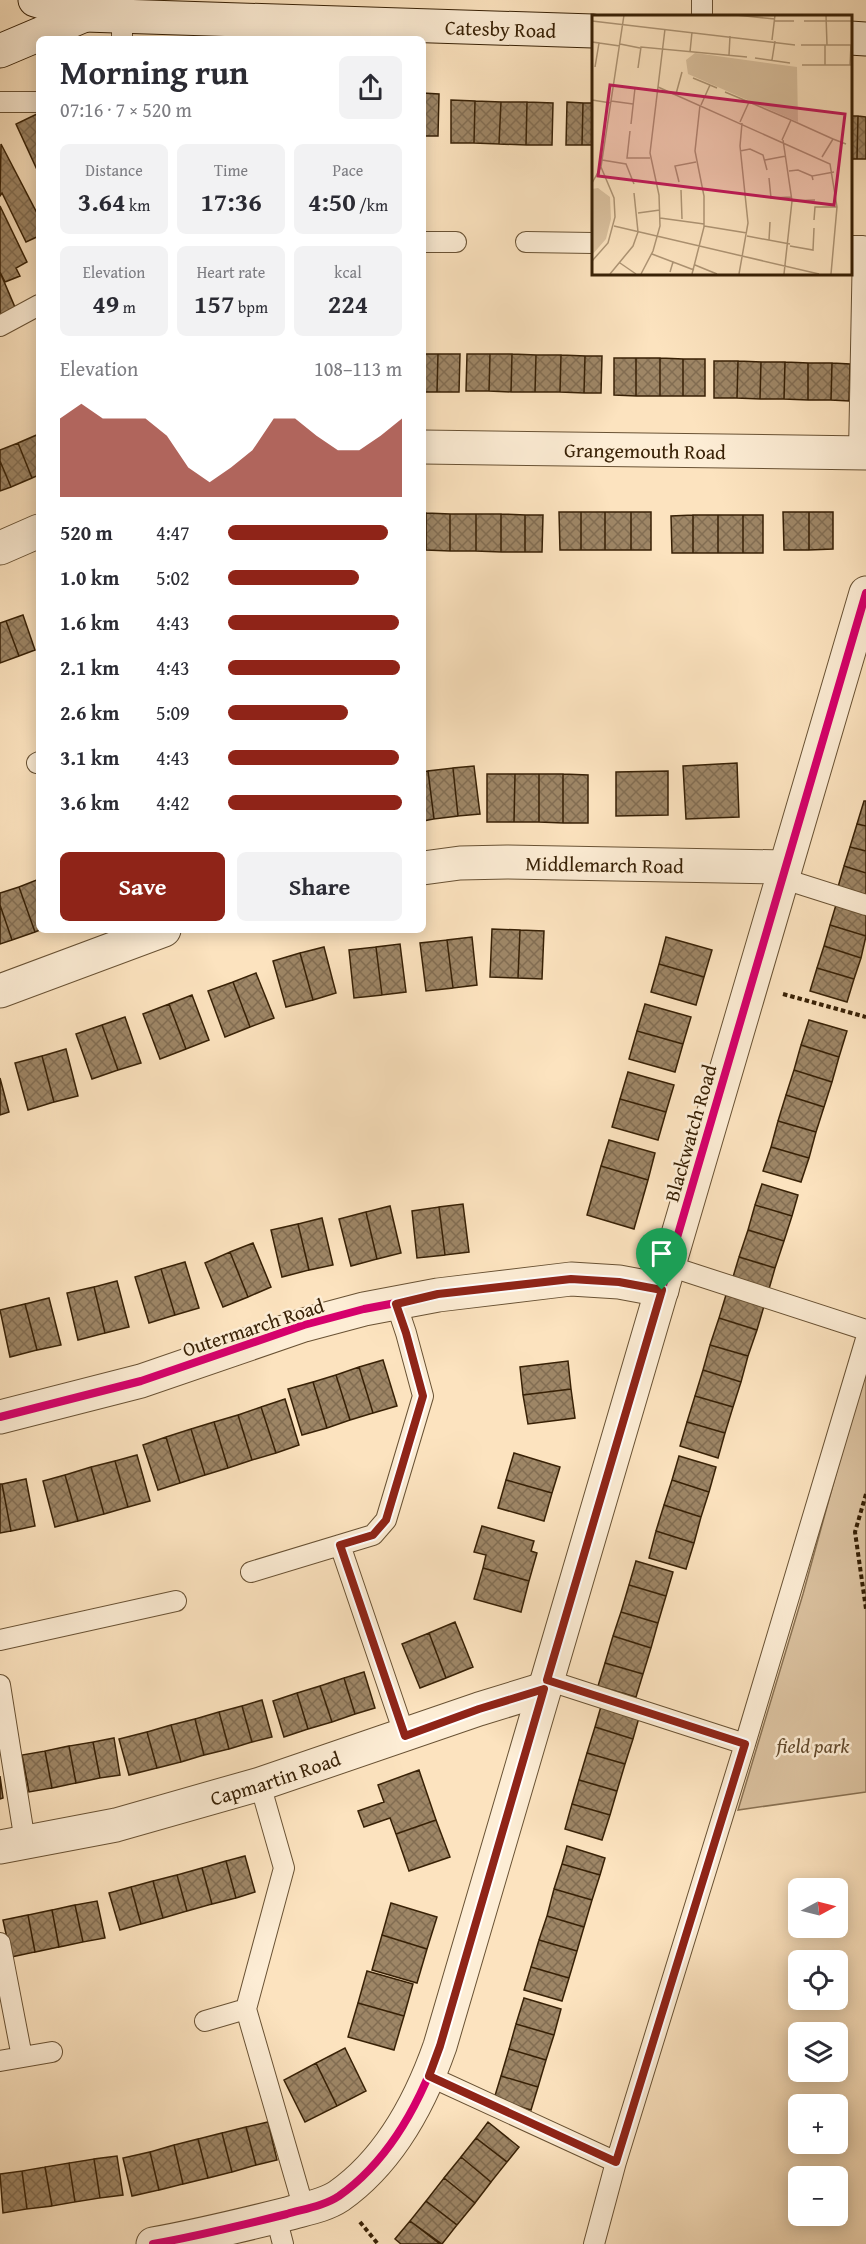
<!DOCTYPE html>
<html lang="en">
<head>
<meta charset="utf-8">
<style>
	:root { --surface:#fff; --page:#f2f2f3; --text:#2b2b33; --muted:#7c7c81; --accent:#8f2418 }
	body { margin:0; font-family:"Gentium Book Plus",serif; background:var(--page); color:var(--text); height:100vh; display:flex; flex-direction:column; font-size:22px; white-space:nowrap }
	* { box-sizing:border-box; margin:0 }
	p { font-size:20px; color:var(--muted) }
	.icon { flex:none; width:33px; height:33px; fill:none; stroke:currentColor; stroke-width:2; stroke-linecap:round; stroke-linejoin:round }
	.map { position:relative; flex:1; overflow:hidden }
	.details { position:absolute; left:36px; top:36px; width:390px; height:897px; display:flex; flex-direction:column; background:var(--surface); border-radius:9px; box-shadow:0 3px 15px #0003 }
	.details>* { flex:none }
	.needle { width:39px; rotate:83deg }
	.fabs { position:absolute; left:788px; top:1878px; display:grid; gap:12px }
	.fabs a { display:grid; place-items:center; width:60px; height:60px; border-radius:9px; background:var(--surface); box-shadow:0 3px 15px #0003; font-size:30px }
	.pin { position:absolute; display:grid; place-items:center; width:51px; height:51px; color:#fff; margin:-62px -26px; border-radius:50% 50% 50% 0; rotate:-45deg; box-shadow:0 0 6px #0007 }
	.pin .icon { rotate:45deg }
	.round { display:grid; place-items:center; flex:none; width:63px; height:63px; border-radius:9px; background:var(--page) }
	.summary { display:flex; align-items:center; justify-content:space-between; height:102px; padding:0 24px }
	h1 { font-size:33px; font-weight:700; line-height:45px }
	.metrics { display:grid; grid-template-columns:repeat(3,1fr); gap:9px; height:102px; padding:6px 24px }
	.metrics div { display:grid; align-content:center; border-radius:9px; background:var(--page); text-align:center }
	.metrics b { font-size:26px; font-weight:700 }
	.metrics small { font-size:16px; font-weight:400 }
	.metrics p { font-size:16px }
	.chart { height:168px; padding:12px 24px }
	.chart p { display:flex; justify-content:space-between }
	.chart svg { width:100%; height:108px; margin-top:6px; fill:var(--accent); opacity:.7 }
	.button { display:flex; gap:12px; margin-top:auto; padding:12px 24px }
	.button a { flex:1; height:69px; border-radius:9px; background:var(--accent); color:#fff; font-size:24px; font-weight:700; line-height:69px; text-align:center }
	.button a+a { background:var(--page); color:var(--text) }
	ul { padding:0 24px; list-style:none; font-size:20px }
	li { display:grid; grid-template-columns:96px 72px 1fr; align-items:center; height:45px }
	li i { height:15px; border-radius:8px; background:var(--accent) }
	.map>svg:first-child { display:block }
	.green { fill:#dbc2a0; stroke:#8a7253; stroke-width:1.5 }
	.building { fill:url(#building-cross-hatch); stroke:#382106; stroke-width:1.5 }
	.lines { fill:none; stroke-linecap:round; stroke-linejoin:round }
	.lane-casing { stroke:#695234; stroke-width:22 }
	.street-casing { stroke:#695234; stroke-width:35 }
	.secondary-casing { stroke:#382106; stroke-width:35 }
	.path { stroke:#382106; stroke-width:4; stroke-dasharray:4.5 3; stroke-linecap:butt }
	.lane { stroke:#fdedd5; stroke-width:20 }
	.street { stroke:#fdedd5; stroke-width:33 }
	.secondary { stroke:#fdedd5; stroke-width:33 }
	.cycleway-casing { stroke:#fdedd5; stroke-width:11 }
	.cycleway { stroke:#d6006c; stroke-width:8 }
	.route-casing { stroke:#fff; stroke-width:12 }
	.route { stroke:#8f2418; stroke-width:8 }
	.labels { text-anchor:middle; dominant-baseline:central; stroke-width:5; stroke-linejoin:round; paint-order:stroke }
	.street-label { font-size:20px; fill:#382106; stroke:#fdedd5 }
	.park-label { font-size:20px; font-style:italic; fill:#61492c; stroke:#fdedd5 }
	.inset-road { fill:none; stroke:#ae9575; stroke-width:1.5 }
	.view { fill:#c2185b; fill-opacity:0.15; stroke:#c2185b; stroke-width:3 }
	.inset-edge { fill:none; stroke:#382106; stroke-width:3 }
</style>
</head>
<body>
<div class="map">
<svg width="866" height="2244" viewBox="0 0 866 2244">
	<defs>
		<pattern id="building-cross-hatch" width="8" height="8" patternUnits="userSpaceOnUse" patternTransform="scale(1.5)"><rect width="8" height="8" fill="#9e8666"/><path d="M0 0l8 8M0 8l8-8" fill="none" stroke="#826d52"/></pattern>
	</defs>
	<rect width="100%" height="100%" fill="#fce3bf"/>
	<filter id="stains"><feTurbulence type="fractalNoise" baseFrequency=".00333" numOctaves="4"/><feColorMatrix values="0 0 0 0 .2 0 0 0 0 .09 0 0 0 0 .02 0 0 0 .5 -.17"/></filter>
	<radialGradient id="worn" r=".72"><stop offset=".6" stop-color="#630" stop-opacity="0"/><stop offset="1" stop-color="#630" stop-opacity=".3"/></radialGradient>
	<path class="green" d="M866 1365V1792L738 1810 803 1594Z"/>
	<path class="building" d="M423 93 439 94 438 136H423Z
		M451 100 475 101 474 143H451Z
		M475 101 501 102 499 144 474 143Z
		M501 102H527L526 145 499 144Z
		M527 102 553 103 552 145H526Z
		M567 102 583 103 582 145H566Z
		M583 103H593V145H582Z
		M39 113V174L16 124Z
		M850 116H858L857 159H850Z
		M858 116 866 117V159H857Z
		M1 144 39 217V236L26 242 2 193 0 196Z
		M0 206 27 262 16 268 20 276 5 282 0 272Z
		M0 272 17 312 0 320Z
		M423 354H438L437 392H423Z
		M438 354H460L459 392H437Z
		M467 354H490L489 391H466Z
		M490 354H512L511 392 489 391Z
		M512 354 536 355 535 392H511Z
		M536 355H561L560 392H535Z
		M561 355 585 356 584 393 560 392Z
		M585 356H602L601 393H584Z
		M614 358H636V396L614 395Z
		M636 358H660V396H636Z
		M660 358 683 359V396H660Z
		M683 359H705V396H683Z
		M714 361H738L737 398H714Z
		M738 361 761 362 760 399 737 398Z
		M761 362H785L784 399H760Z
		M785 362 808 363V400L784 399Z
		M808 363H832L831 400H808Z
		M832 363 850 364 849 401 831 400Z
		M39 434V475L32 478 18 443Z
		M18 443 32 478 11 487 0 461V450Z
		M0 461 11 487 0 491Z
		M559 512H581V550H560Z
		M581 512H605V550H581Z
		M605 512H631V550H605Z
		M631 512H651V550H631Z
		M783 512H809V550H784Z
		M809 512H833V549L809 550Z
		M423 513H426V550H423Z
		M426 513 450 514V551L426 550Z
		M450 514H476V551H450Z
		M476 514H501V552L476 551Z
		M501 514 525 515V552H501Z
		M525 515H543L542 552H525Z
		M693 515V553H672L671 516Z
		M693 515H718V553H693Z
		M718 515H743V553H718Z
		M743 515H763V553H743Z
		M23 615 35 650 19 656 6 621Z
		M6 621 19 656 0 663V623Z
		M737 763 739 817 686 819 683 766Z
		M474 766 480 814 458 816 453 768Z
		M453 768 458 816 434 819 428 771Z
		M428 771 434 819 423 821V772Z
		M668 771V815L616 816V772Z
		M487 774H515L514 822H487Z
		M515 774H539V822H514Z
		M539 774H563V823L539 822Z
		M563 774 588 775V823H563Z
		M864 801H866V826L857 824Z
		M857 824 866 826V851L850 847Z
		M850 847 866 851V873L844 866Z
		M844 866 866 873V895L838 887Z
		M39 879 40 930 35 932 19 887Z
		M19 887 35 932 12 940 0 905V893Z
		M0 905 12 940 0 944Z
		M836 905 866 914V936L830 925Z
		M830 925 866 936 861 958 824 946Z
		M492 929 520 930 518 978 490 977Z
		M520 930 544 931 542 979 518 978Z
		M472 937 477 985 453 988 447 940Z
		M666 937 712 950 704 977 659 964Z
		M447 940 453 988 426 991 420 943Z
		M400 944 406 992 382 995 376 947Z
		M824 946 861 958 854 979 817 968Z
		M324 947 336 993 313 1000 300 953Z
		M376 947 382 995 354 998 349 950Z
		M300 953 313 1000 286 1007 273 961Z
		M659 964 704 977 696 1005 651 992Z
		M817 968 854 979 847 1002 810 991Z
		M256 973 274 1018 250 1027 233 982Z
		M233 982 250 1027 225 1037 208 991Z
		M192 995 209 1040 186 1049 169 1004Z
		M169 1004 186 1049 160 1059 143 1014Z
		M645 1004 691 1017 683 1044 637 1031Z
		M125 1017 141 1063 118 1070 102 1025Z
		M809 1020 847 1031 839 1057 801 1045Z
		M102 1025 118 1070 92 1079 76 1034Z
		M637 1031 683 1044 675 1072 629 1059Z
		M801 1045 839 1057 832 1082 794 1070Z
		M66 1049 78 1096 54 1102 42 1056Z
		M42 1056 54 1102 28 1110 15 1063Z
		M794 1070 832 1082 824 1107 786 1095Z
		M628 1072 674 1085 666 1112 620 1099Z
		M0 1078 9 1112 0 1115Z
		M786 1095 824 1107 816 1132 778 1121Z
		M620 1099 666 1112 658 1140 612 1127Z
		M778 1121 816 1132 809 1158 771 1147Z
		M609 1140 655 1153 648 1180 601 1166Z
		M771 1147 809 1158 801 1182 763 1171Z
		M601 1166 648 1180 634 1229 587 1215Z
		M762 1184 798 1195 792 1216 755 1205Z
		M463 1204 469 1252 445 1255 439 1207Z
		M755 1205 792 1216 784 1241 748 1230Z
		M390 1206 401 1253 377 1259 366 1212Z
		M439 1207 445 1255 417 1258 412 1211Z
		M366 1212 377 1259 351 1266 339 1219Z
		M322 1218 333 1265 309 1270 298 1224Z
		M298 1224 309 1270 282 1277 271 1230Z
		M748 1230 784 1241 775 1268 739 1257Z
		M253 1243 271 1287 248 1297 230 1252Z
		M230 1252 248 1297 223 1307 205 1263Z
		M739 1257 775 1268 769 1289 733 1277Z
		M185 1262 199 1308 175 1315 161 1269Z
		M161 1269 175 1315 149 1323 135 1277Z
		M117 1281 129 1327 105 1333 94 1287Z
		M94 1287 105 1333 78 1340 67 1293Z
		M726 1295 764 1306 757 1330 719 1318Z
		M49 1298 61 1345 37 1350 25 1304Z
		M25 1304 37 1350 10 1357 0 1310Z
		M719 1318 757 1330 748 1356 710 1345Z
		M710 1345 748 1356 741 1382 703 1370Z
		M383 1360 397 1406 373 1413 359 1367Z
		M568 1361 571 1389 523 1395 520 1367Z
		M359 1367 373 1413 350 1420 336 1375Z
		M703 1370 741 1382 733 1407 695 1396Z
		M336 1375 350 1420 327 1428 313 1382Z
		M313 1382 327 1428 302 1435 288 1389Z
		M571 1389 575 1418 528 1424 523 1395Z
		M695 1396 733 1407 725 1433 687 1422Z
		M285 1399 299 1445 276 1453 261 1407Z
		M261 1407 276 1453 252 1460 238 1415Z
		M238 1415 252 1460 228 1468 214 1422Z
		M214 1422 228 1468 205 1475 191 1429Z
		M687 1422 725 1433 718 1458 680 1446Z
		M191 1429 205 1475 180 1483 166 1437Z
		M166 1437 180 1483 158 1490 143 1445Z
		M514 1453 560 1467 552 1493 506 1480Z
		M137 1455 150 1501 128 1507 115 1461Z
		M679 1456 716 1467 709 1492 672 1480Z
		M115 1461 128 1507 104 1514 91 1467Z
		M91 1467 104 1514 78 1521 65 1475Z
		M65 1475 78 1521 55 1527 43 1481Z
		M26 1479 35 1526 11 1531 2 1484Z
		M506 1480 552 1493 544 1521 498 1508Z
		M672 1480 709 1492 701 1517 664 1505Z
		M0 1484H2L11 1531 0 1533Z
		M664 1505 701 1517 694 1543 656 1531Z
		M482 1526 534 1541 531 1551 537 1553 529 1581 483 1568 486 1555 474 1552Z
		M656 1531 694 1543 686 1569 649 1558Z
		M636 1561 673 1572 666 1596 629 1585Z
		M483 1568 529 1581 521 1612 474 1599Z
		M629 1585 666 1596 658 1623 621 1612Z
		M621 1612 658 1623 651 1648 613 1636Z
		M455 1622 473 1667 446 1678 429 1633Z
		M429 1633 446 1678 420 1688 402 1644Z
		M613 1636 651 1648 643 1674 605 1663Z
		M605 1663 643 1674 636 1697 598 1686Z
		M364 1672 375 1708 355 1714 344 1678Z
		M344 1678 355 1714 332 1722 320 1686Z
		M320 1686 332 1722 308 1729 297 1693Z
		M297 1693 308 1729 284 1737 273 1701Z
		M262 1700 272 1737 252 1742 242 1706Z
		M602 1703 640 1714 633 1739 595 1727Z
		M242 1706 252 1742 229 1749 219 1712Z
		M219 1712 229 1749 204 1755 195 1719Z
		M195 1719 204 1755 181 1762 171 1725Z
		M171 1725 181 1762 157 1768 147 1732Z
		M595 1727 633 1739 625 1764 587 1753Z
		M147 1732 157 1768 129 1775 119 1739Z
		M114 1738 120 1775 100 1778 93 1742Z
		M93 1742 100 1778 76 1783 69 1746Z
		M69 1746 76 1783 52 1788 45 1751Z
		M45 1751 52 1788 29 1792 22 1755Z
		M587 1753 625 1764 617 1791 579 1780Z
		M419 1770 436 1820 396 1834 390 1818 364 1827 358 1811 384 1802 378 1785Z
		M0 1776 3 1798 0 1799Z
		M579 1780 617 1791 610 1815 572 1804Z
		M572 1804 610 1815 602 1840 565 1829Z
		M436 1820 450 1857 409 1871 396 1834Z
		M567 1846 605 1858 600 1875 562 1864Z
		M245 1856 255 1892 236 1898 226 1861Z
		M226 1861 236 1898 212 1904 202 1868Z
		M562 1864 600 1875 592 1900 554 1889Z
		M202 1868 212 1904 187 1911 177 1875Z
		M177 1875 187 1911 163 1918 153 1881Z
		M153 1881 163 1918 141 1924 131 1887Z
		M131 1887 141 1924 120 1930 109 1893Z
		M554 1889 592 1900 584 1927 547 1916Z
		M97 1901 105 1938 83 1942 75 1905Z
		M391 1903 437 1917 427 1949 382 1935Z
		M75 1905 83 1942 59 1947 52 1910Z
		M52 1910 59 1947 35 1952 28 1915Z
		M28 1915 35 1952 11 1957 3 1920Z
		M547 1916 584 1927 577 1951 539 1940Z
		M382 1935 427 1949 417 1983 372 1970Z
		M539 1940 577 1951 569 1978 531 1967Z
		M531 1967 569 1978 562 2001 524 1990Z
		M367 1971 413 1984 404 2016 358 2003Z
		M524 1998 561 2009 554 2035 516 2024Z
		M358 2003 404 2016 394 2050 348 2037Z
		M516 2024 554 2035 546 2060 509 2049Z
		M345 2048 366 2091 337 2106 316 2063Z
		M509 2049 546 2060 538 2087 501 2076Z
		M316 2063 337 2106 305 2122 284 2080Z
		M501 2076 538 2087 531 2110 494 2099Z
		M268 2122 277 2160 256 2165 246 2127Z
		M488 2122 519 2147 507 2162 476 2138Z
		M246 2127 256 2165 232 2172 222 2133Z
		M222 2133 232 2172 208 2178 198 2139Z
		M476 2138 507 2162 491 2182 461 2157Z
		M198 2139 208 2178 183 2184 174 2145Z
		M174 2145 183 2184 159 2190 150 2152Z
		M150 2152 159 2190 132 2196 123 2158Z
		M117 2156 123 2195 100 2198 94 2159Z
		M461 2157 491 2182 475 2203 444 2178Z
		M94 2159 100 2198 75 2202 69 2163Z
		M69 2163 75 2202 52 2206 45 2167Z
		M45 2167 52 2206 27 2209 22 2171Z
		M22 2171 27 2209 3 2213 0 2174Z
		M444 2178 475 2203 457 2225 426 2201Z
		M426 2201 457 2225 442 2244 410 2221Z
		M410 2221 440 2244H401L395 2239Z"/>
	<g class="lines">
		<defs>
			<path id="lane" d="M702 16V0
				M122 39V16
				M0 102H39
				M423 242H456
				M526 242 593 243
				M850 246H863L859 453
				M0 326 39 305
				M37 763 39 762
				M781 878 866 905
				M669 1266 866 1330
				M340 1545 405 1736
				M251 1572 373 1535 386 1520 423 1396 406 1333 396 1303
				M0 1640 176 1601
				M547 1680 745 1744 616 2162
				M0 1685 25 1842
				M745 1744 866 1339
				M0 1943 22 2057
				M246 2009 284 1868 260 1784
				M205 2021 246 2009 304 2209
				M0 2061 52 2052
				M429 2076 616 2162 594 2244
				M276 2217 283 2244"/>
			<g id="street">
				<path id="s1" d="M423 447 866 453"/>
				<path d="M0 548 39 531"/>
				<path id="s2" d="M423 868 460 863 507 862 784 867"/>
				<path d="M0 991 164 930"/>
				<path d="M0 1417 141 1381 304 1325 364 1309 438 1295 571 1279 619 1282 662 1290"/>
				<path id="s3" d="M0 1847 116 1825 260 1784 479 1709 544 1689"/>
				<path d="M153 2244C198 2236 243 2225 287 2214 304 2209 324 2206 339 2196 390 2160 420 2103 440 2046L866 593"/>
			</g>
			<g id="secondary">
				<path id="s4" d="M35 0 85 15 593 31"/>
				<path d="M850 38 866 39"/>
				<path d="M0 51 85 15"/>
			</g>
		</defs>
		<use href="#lane" class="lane-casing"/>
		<use href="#street" class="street-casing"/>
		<use href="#secondary" class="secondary-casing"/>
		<path class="path" d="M783 994 866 1017
			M866 1494 855 1532 866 1609
			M360 2222 378 2244"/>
		<use href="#lane" class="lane"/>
		<use href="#street" class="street"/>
		<use href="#secondary" class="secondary"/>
		<defs>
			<path id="cycleway" d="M0 1417 141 1381 304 1325 364 1309 438 1295 571 1279 619 1282 662 1290
				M153 2244C198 2236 243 2225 287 2214 304 2209 324 2206 339 2196 390 2160 420 2103 440 2046L866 593"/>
		</defs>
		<use href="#cycleway" class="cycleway-casing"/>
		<use href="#cycleway" class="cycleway"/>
	</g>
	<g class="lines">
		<defs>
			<path id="route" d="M571 1279 619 1282 662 1290 547 1680 745 1744 616 2162 429 2076 440 2046 544 1689 479 1709 405 1736 340 1545 373 1535 386 1520 423 1396 406 1333 396 1304 438 1294Z"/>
		</defs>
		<use href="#route" class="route-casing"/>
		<use href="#route" class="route"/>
	</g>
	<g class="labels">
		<g class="street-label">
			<text stroke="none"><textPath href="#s4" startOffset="468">Catesby Road</textPath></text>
			<text stroke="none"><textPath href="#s1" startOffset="222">Grangemouth Road</textPath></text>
			<text stroke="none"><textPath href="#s2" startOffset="182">Middlemarch Road</textPath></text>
			<text transform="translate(690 1133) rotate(-74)">Blackwatch Road</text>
			<text transform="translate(253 1327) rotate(-18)">Outermarch Road</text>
			<text stroke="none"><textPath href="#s3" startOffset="284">Capmartin Road</textPath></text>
		</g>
		<g class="park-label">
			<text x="813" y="1745">field park</text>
		</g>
	</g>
	<g transform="translate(592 15)">
		<rect width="260" height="260" fill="#fce3bf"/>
		<path d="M103 38 205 52 206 107 96 59 94 45ZM6 173 18 182 19 204 14 224 0 240V174Z" fill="#dbc2a0"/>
		<path class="inset-road" d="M144 0 183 4M234 0 235 30H260M0 6 203 30M183 6H202M212 6H260M180 25 183 0M0 27 7 28 3 52M7 28 28 31M28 29 48 33M209 30H235M98 37 100 17M137 40 138 21M163 43 198 48M180 45 183 26M210 50H233V30M233 50H260M258 50 259 30M46 53 49 32 155 42M101 63 118 70M66 72 238 149 245 192 239 259M133 77 157 87M84 79 90 57M0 85 19 88M19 86 41 89M109 90 118 70 125 73M148 107 157 87 199 105M39 109 43 73 65 76M38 116 35 143H58M190 125 199 105 241 124M191 125 200 186 192 259M148 136 158 134 171 140 175 155M230 142 241 124 254 129M10 145 34 149 42 169M173 145 194 141M197 156 206 155 220 161M177 163 179 183 200 182M221 165 220 161 242 157M87 167 83 151 104 147M0 168 9 152 32 0M89 175 90 204M200 186 223 185M46 198 68 195M68 203 112 209M222 205 223 192H245M22 211 227 259M112 211 155 218M155 221 198 229M177 225 178 207M198 231 221 235 222 213M60 239 81 247 78 257M0 246 16 228 23 202 22 183 9 152M81 247 102 255M28 248 44 259M103 250 125 259M18 259 41 231 46 217 42 178M49 259 61 236 68 211 67 180 58 138 73 14M100 259 112 212V181L103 136 108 90M147 259 156 208 148 131 150 108"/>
		<path class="view" d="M18 70 253 99 242 190 6 161Z"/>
		<rect width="260" height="260" class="inset-edge"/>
	</g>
	<rect width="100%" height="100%" filter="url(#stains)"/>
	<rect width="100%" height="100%" fill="url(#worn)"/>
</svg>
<div class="fabs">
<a><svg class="needle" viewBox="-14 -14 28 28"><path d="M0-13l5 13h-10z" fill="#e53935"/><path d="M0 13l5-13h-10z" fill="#7c7c81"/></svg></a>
<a><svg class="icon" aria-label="locate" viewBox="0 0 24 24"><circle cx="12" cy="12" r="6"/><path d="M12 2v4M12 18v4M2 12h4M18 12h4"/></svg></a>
<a><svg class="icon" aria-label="layers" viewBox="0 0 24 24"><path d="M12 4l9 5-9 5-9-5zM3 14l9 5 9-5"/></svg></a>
<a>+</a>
<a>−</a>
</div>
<div class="pin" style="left:662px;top:1290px;background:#1e9e55"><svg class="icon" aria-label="arrive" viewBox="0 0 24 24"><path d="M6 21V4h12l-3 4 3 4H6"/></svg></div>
<section class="details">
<div class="summary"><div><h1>Morning run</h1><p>07:16 · 7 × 520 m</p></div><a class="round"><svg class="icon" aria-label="share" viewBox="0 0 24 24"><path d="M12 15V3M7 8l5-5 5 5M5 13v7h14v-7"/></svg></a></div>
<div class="metrics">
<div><p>Distance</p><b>3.64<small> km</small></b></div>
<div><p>Time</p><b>17:36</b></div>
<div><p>Pace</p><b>4:50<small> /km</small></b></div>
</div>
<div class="metrics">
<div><p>Elevation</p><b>49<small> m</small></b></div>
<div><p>Heart rate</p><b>157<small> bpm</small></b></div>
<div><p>kcal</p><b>224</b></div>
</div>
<div class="chart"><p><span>Elevation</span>108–113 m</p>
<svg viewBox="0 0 160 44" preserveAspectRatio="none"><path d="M0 44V12L10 6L20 12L30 12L40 12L50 19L60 32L70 38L80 32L90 25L100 12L110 12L120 19L130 25L140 25L150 19L160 12V44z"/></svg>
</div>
<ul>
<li><b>520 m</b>4:47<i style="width:92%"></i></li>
<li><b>1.0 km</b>5:02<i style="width:75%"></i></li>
<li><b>1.6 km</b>4:43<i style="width:98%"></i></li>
<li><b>2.1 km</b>4:43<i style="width:99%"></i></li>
<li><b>2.6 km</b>5:09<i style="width:69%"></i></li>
<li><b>3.1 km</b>4:43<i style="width:98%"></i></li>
<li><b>3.6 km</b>4:42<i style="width:100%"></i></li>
</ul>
<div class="button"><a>Save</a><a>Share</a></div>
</section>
</div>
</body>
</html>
